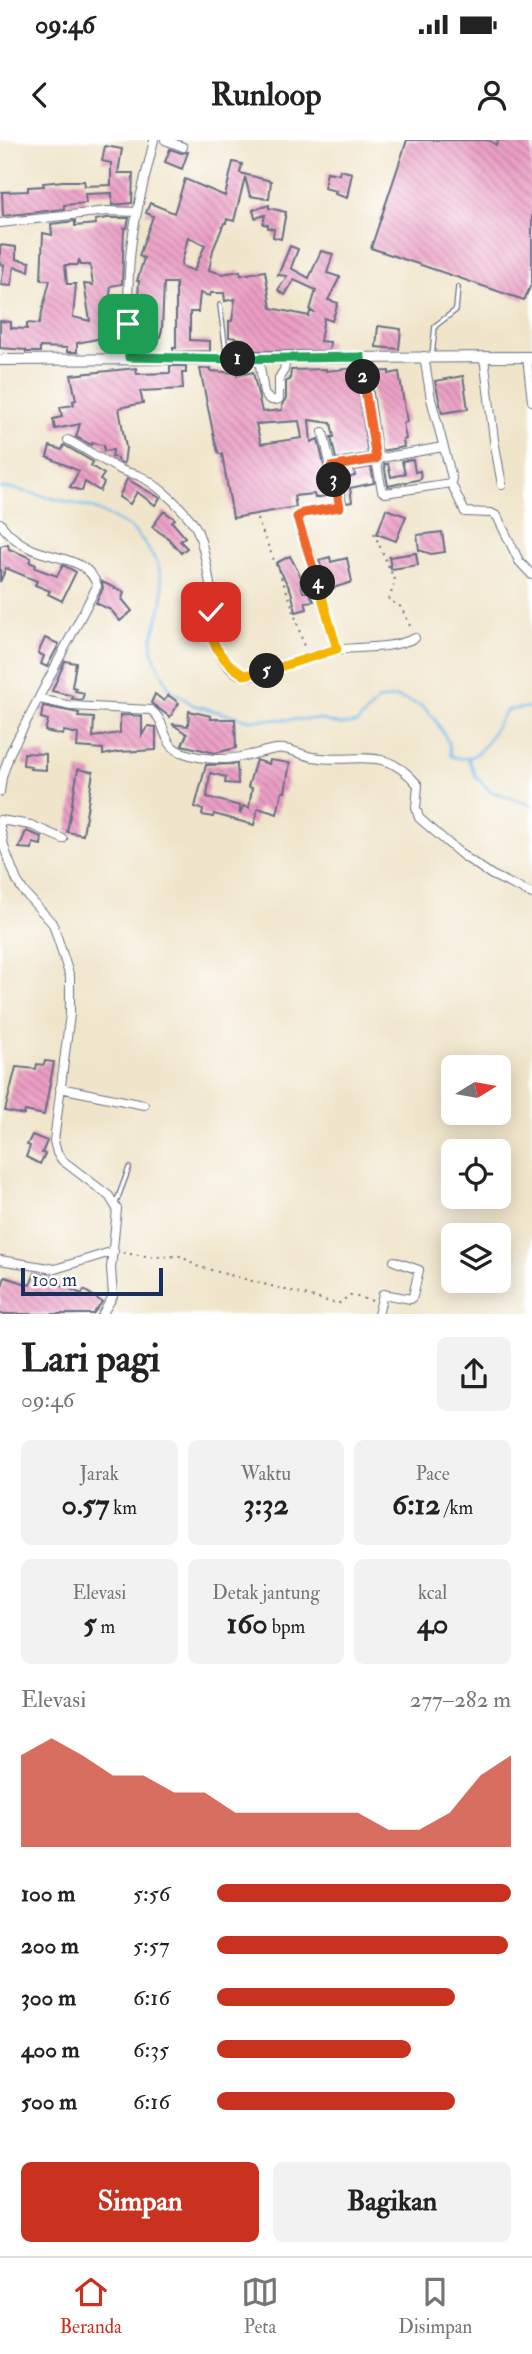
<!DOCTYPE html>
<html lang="id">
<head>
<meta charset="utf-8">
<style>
	:root { --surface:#fff; --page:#f2f2f2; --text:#222; --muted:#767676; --line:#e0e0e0; --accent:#c8321e }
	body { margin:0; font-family:"IM FELL Double Pica",serif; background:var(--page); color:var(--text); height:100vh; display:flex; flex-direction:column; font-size:26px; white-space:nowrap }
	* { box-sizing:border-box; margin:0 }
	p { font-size:23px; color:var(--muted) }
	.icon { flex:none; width:38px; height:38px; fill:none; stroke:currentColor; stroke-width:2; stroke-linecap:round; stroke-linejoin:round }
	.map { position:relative; height:1174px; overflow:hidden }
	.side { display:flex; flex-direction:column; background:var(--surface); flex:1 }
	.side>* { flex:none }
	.needle { width:46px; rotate:79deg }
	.fabs { position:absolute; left:441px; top:915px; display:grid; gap:14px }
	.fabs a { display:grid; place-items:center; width:70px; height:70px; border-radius:10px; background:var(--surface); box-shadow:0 4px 18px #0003; font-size:35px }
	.scale { position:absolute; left:21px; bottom:18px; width:142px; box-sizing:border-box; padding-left:7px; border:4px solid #1b2f5e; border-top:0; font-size:19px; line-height:24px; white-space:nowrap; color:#1b2f5e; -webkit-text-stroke:5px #fff; paint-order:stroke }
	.pin { position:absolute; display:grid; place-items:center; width:60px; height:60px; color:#fff; margin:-30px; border-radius:14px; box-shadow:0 4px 10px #0006 }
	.km { position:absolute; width:35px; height:35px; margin:-18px; border-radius:50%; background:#222; color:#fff; font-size:19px; line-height:35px; text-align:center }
	.round { display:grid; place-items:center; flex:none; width:74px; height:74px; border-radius:10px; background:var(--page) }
	.head { display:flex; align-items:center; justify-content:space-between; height:119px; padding:0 21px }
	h1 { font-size:38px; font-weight:700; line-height:52px }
	.figures { display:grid; grid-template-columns:repeat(3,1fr); gap:10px; height:119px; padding:7px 21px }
	.figures div { display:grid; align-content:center; border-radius:10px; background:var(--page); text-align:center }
	.figures b { font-size:30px; font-weight:700 }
	.figures small { font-size:19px; font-weight:400 }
	.figures p { font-size:19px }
	.chart { height:196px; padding:14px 21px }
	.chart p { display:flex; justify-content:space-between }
	.chart svg { width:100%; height:126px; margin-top:7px; fill:var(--accent); opacity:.7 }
	.cta { display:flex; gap:14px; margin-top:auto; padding:14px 21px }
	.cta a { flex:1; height:80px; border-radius:10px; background:var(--accent); color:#fff; font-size:28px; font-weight:700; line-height:80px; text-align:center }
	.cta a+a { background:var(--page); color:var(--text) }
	ul { padding:0 21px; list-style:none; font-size:23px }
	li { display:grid; grid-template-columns:112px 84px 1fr; align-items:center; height:52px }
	li i { height:18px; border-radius:9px; background:var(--accent) }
	.status { display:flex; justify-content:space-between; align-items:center; height:49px; padding:0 35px; background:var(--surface); direction:ltr }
	.status svg { height:19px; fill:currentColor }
	header { display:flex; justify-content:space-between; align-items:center; height:91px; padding:0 21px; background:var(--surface); font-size:32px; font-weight:700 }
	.dock { display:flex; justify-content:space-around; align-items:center; height:98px; border-top:2px solid var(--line); background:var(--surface); font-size:19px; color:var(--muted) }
	.dock a { display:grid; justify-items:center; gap:4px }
	.dock .active { color:var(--accent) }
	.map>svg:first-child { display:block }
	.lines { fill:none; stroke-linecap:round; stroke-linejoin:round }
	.stream { stroke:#74bbec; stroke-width:2.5 }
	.building { fill:url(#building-back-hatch); fill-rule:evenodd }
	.service-casing { stroke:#666f84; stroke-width:6 }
	.minor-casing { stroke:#666f84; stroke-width:10 }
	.tertiary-casing { stroke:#666f84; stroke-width:12 }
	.path { stroke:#666f84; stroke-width:2; stroke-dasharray:2 5; stroke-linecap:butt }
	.service { stroke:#fff; stroke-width:3.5 }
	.minor { stroke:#fff; stroke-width:8 }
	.tertiary { stroke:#fff; stroke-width:10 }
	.split-1-casing { stroke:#fff; stroke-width:14 }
	.split-2-casing { stroke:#fff; stroke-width:14 }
	.split-3-casing { stroke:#fff; stroke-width:14 }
	.split-4-casing { stroke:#fff; stroke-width:14 }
	.split-5-casing { stroke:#fff; stroke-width:14 }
	.split-6-casing { stroke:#fff; stroke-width:14 }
	.split-1 { stroke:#22a559; stroke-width:9 }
	.split-2 { stroke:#22a559; stroke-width:9 }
	.split-3 { stroke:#f0652b; stroke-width:9 }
	.split-4 { stroke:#f0652b; stroke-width:9 }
	.split-5 { stroke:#f5b400; stroke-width:9 }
	.split-6 { stroke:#f5b400; stroke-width:9 }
</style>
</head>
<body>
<div class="status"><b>09:46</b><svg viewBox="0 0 49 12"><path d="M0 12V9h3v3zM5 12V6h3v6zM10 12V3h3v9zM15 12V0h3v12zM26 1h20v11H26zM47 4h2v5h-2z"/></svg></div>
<header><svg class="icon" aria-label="back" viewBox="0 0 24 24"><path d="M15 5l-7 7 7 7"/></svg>Runloop<svg class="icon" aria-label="person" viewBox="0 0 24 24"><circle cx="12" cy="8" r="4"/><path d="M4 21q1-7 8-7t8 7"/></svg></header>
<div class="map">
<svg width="532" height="1175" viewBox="0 0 532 1175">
	<defs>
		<pattern id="building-back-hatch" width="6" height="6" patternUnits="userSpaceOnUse" patternTransform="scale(1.75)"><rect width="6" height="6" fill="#ec9ec4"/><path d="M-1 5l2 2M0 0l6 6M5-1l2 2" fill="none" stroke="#be81a2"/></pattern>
	</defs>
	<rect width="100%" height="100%" fill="#fff"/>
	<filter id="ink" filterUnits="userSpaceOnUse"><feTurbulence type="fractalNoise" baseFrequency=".0143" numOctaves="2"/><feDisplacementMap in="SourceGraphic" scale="14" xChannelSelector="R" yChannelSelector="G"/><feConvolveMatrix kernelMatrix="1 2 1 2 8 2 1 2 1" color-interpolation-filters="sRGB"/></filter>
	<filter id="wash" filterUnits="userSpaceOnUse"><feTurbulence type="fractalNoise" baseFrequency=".00686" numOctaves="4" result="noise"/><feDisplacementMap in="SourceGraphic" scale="28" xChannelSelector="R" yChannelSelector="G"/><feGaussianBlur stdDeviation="1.57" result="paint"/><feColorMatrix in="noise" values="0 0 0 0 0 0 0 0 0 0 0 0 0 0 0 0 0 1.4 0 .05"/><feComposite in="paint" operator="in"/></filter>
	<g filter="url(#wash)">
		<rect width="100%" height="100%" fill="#f0e5ca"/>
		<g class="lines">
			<path class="stream" d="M0 348 14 349 93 368 130 387 143 401 158 424 163 450 162 464 152 499 153 515 169 548 193 565 250 580 319 579 341 585 357 583 379 560 397 557 422 566 434 578 448 601 451 616C483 628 489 592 507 570L532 567
				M469 620 476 637 490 651 532 665"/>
		</g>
		<g id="blocks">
			<path class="building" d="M407 0H489L496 5 499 0H532V143L524 160 371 108Z
				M105 6 122 9 118 33H133L132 63 112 65V53L85 54 86 63 64 65V69L3 76 2 52 28 51V47L44 46 43 43 63 41H84L85 46 111 45V23L102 21Z
				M170 9 181 13 188 12 182 29 165 22Z
				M233 22 242 24 240 33 271 41 269 59 250 56 245 37 234 81 227 79 226 83H224L213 110 209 130 222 134 240 131 241 135 265 131 271 168 309 176 310 172H313L310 170 316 150 294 140 285 155 278 150 287 136 278 135 290 106 298 109 291 128 309 138 321 111 333 114 327 133 340 137 328 160 338 163 332 181 324 178 320 201 330 202 329 211H242L244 199 229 197V181H232L235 159 225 161 224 153H211L210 156 200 153 198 172H190V200L210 201V211L173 212V208H176V143H164L162 190 158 203 138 198 140 188H136L139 141H137L144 118 139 116 153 76 146 73 150 63 174 73 185 39 225 56ZM188 97 205 105 194 131 181 126Z
				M340 30 352 33 347 58 335 54 336 51 324 48 327 32 339 34Z
				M269 65V68L286 72 281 99 273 97 274 89 268 88V85L263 84 265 75 255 78 253 70Z
				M107 78H129L127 88H124L122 144 111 146 107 181 122 182V191L110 190 112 196 77 203V212H67V208L40 207V212H26V210L0 208V181L11 182V188L27 189V183L39 184 50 140H41L43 93 52 95 51 84 75 81V86L96 84 95 80ZM79 119 81 125H90L93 145 84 144 90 181 73 177 76 144H67L65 125H78Z
				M0 105 16 107V119L30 122 29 131 14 127 11 146 1 145 4 125 0 124Z
				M378 186 401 189 399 209 376 207Z
				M170 226H186V233H182L183 249 140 251 143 263 119 268 126 308 124 324 117 320V318L112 317 113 310 104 311V305L92 303 91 305 76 297 80 284 55 289 53 279 62 277 60 267 74 265 73 261 76 260 71 235 136 228 137 234 170 233Z
				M211 228V231L237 233V236L253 232 262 272 282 270V265L286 259V241L290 240 291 230 326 229V231L356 228 368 314 336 319 331 297H334L331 283 309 280 311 302 318 299 331 355 315 358 314 354 294 356 296 367 233 378 222 314H219L215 302 200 229ZM299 281 302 298 261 304 256 284Z
				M389 231V234L399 232 407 282 403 283 406 299 403 300 404 307 381 311 370 232Z
				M463 236 468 269 442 273 435 241Z
				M64 305 93 322 91 326 104 334 100 340 104 343 100 351 85 342 82 351 70 347 79 331 47 317 50 306 62 310Z
				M410 320H413L415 332 420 331 421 339 388 346 384 324H388L391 337 405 334 402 321Z
				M371 327 374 343 350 348 352 362 346 363 339 332 341 339 355 336 354 330Z
				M127 339 160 358 155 365 137 352 130 364 119 357Z
				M386 369 406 376 396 401 377 394Z
				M164 371 175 379 172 382 185 397 180 401 187 408 181 413 168 398 152 387Z
				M442 392 445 412 431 414 419 410 417 395Z
				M8 404 9 409 31 418 29 422 36 425 35 428 57 436 63 425 76 432 62 461 48 454 50 451 35 445 37 441 6 428 0 442V406Z
				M416 413 418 425 391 429 389 417Z
				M290 416 302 439 300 440 303 452H309L314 461 305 462 307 469 296 472 291 451 276 423Z
				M330 417 331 422 347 418 352 442 327 450 319 420Z
				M102 442 124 452 122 459 132 471 120 481 111 470 96 463 103 448Z
				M45 498 59 504 47 527 41 524 44 516 38 513Z
				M65 521 76 523 72 547 76 548 75 551 84 553 82 560 72 559 73 556 52 551Z
				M155 554 164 561 168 555 179 563 170 577 151 563Z
				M43 566 79 573 78 577 94 578 93 597 120 593V575L142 576V595L148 586 156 587V610L118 612 103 615V609L77 607 78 594 64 591 63 595 45 591 48 580 41 578Z
				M189 571 211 576V579H235L236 608 215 613 182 605 187 594 172 584 188 586Z
				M24 613 46 614V630L30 629 31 626 23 625Z
				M256 620 269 624 270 620 290 623 285 652H282L277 674 258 668 254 685 214 674 213 677 202 675 203 670 195 667 206 625 237 624 238 644 225 643 226 637 210 633 207 657 240 666V674L243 666 249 668 252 648 248 647Z
				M78 629 93 632 83 695 67 692Z
				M26 691 42 697 41 705 33 703 32 709 19 708Z
				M45 921 54 922 44 975 25 971 24 975 5 971 16 927 36 929 37 924 44 925Z
				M32 995 47 1001 42 1013 45 1014 40 1024 26 1017 30 1006 27 1005Z
				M35 1133 54 1137 53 1140 63 1146 82 1154 84 1150 102 1162 93 1174H0V1152L5 1137 30 1145Z"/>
		</g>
	</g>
	<g filter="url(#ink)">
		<use href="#blocks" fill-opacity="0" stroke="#666f84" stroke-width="2"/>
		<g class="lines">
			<defs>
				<path id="service" d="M220 165 227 219
					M432 216 435 186 456 170 458 147
					M116 1063 129 1028"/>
				<path id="minor" d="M165 0 183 7
					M0 83 107 71 137 72
					M129 217C128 181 127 144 131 108 135 71 146 36 154 0
					M361 217 370 289 382 351 385 353 451 343 452 338 431 259 424 216
					M484 217 494 300 502 345
					M527 217 532 261
					M259 219 264 253C267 259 272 262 279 259V238L284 230 286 219
					M323 292 340 367 303 373 297 377 312 419 337 509
					M68 300C85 309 102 320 119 329 127 333 137 334 144 338 162 349 184 369 195 386 204 400 210 445 213 463 213 469 210 473 210 479 209 498 225 537 249 536 274 534 297 520 320 513 351 504 385 512 415 498
					M331 327 443 307
					M451 343 465 372 491 373 497 376 519 421 532 435
					M0 383C9 396 19 403 34 410 56 419 90 419 97 446L10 613 2 637 0 652
					M40 559 71 566 151 570C167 581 161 604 181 612 204 621 226 621 250 615 259 613 268 610 276 609 289 607 301 615 313 617 356 625 383 603 418 645L416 668 419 678 462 715 492 735 532 754
					M0 680 31 685 63 699
					M0 687 5 710 17 741 24 752 53 784 70 837V874L54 1001 57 1013 62 1020 109 1056 117 1069 111 1128 113 1156 102 1175
					M60 948 144 965
					M0 1120 55 1129 114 1111
					M378 1175 383 1154 411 1159 413 1156 419 1130 394 1121"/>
				<path id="tertiary" d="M0 220 532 217"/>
			</defs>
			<use href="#service" class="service-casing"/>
			<use href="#minor" class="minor-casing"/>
			<use href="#tertiary" class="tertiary-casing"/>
			<path class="path" d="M257 379 290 459 305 510
				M374 393 395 441 389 460 401 467 412 490
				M123 1113 153 1117 181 1116 196 1126 338 1164 350 1155 373 1161"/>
			<use href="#service" class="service"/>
			<use href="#minor" class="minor"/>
			<use href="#tertiary" class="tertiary"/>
		</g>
	</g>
	<g class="lines" filter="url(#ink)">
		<defs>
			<path id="split-1" d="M128 184 129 217 238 219"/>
			<path id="split-2" d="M238 219 361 217 363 237"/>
			<path id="split-3" d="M334 340 331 327 376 319 363 237"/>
			<path id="split-4" d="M318 443 297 377 303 373 340 367 334 340"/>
			<path id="split-5" d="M267 531 337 509 318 443"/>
			<path id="split-6" d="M211 472C205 499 222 522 244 535L267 531"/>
		</defs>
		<use href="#split-1" class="split-1-casing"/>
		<use href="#split-2" class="split-2-casing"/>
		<use href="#split-3" class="split-3-casing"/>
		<use href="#split-4" class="split-4-casing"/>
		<use href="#split-5" class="split-5-casing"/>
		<use href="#split-6" class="split-6-casing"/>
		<use href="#split-1" class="split-1"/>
		<use href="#split-2" class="split-2"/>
		<use href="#split-3" class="split-3"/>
		<use href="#split-4" class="split-4"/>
		<use href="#split-5" class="split-5"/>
		<use href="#split-6" class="split-6"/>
	</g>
</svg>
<div class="fabs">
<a><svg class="needle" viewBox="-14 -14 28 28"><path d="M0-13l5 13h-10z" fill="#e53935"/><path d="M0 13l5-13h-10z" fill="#767676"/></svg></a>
<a><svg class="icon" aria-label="locate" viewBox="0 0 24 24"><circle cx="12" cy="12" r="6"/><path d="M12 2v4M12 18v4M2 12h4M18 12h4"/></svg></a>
<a><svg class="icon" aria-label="layers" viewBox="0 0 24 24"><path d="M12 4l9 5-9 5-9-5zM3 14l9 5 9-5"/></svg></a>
</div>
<div class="scale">100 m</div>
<div class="pin" style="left:128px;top:184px;background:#1e9e55"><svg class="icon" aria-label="arrive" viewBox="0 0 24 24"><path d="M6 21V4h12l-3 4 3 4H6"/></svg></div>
<div class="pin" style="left:211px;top:472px;background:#d93025"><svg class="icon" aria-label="check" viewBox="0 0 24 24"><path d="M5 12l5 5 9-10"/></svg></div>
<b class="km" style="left:238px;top:219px">1</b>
<b class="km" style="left:363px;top:237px">2</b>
<b class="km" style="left:334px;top:340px">3</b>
<b class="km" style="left:318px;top:443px">4</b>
<b class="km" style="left:267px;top:531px">5</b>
</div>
<section class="side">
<div class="head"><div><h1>Lari pagi</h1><p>09:46</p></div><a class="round"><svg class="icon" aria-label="share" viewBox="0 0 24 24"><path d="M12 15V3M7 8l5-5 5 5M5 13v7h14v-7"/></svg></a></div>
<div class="figures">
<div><p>Jarak</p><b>0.57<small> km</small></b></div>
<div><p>Waktu</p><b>3:32</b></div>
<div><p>Pace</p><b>6:12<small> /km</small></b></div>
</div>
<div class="figures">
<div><p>Elevasi</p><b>5<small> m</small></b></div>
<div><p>Detak jantung</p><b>160<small> bpm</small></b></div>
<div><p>kcal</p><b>40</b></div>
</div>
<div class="chart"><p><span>Elevasi</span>277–282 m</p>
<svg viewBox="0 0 160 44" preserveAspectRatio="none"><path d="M0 44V12L10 6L20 12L30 19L40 19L50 25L60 25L70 32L80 32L90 32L100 32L110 32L120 38L130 38L140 32L150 19L160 12V44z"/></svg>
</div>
<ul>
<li><b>100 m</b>5:56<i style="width:100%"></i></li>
<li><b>200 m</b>5:57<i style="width:99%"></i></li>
<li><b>300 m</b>6:16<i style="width:81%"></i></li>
<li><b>400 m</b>6:35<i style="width:66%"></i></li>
<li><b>500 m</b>6:16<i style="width:81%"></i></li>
</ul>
<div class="cta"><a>Simpan</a><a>Bagikan</a></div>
</section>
<nav class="dock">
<a class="active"><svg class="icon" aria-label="home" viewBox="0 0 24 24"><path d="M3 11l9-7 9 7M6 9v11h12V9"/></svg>Beranda</a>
<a><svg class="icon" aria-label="map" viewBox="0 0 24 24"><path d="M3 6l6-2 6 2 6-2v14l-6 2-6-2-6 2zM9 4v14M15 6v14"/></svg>Peta</a>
<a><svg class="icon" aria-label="saved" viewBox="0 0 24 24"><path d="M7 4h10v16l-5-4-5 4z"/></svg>Disimpan</a>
</nav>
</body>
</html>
